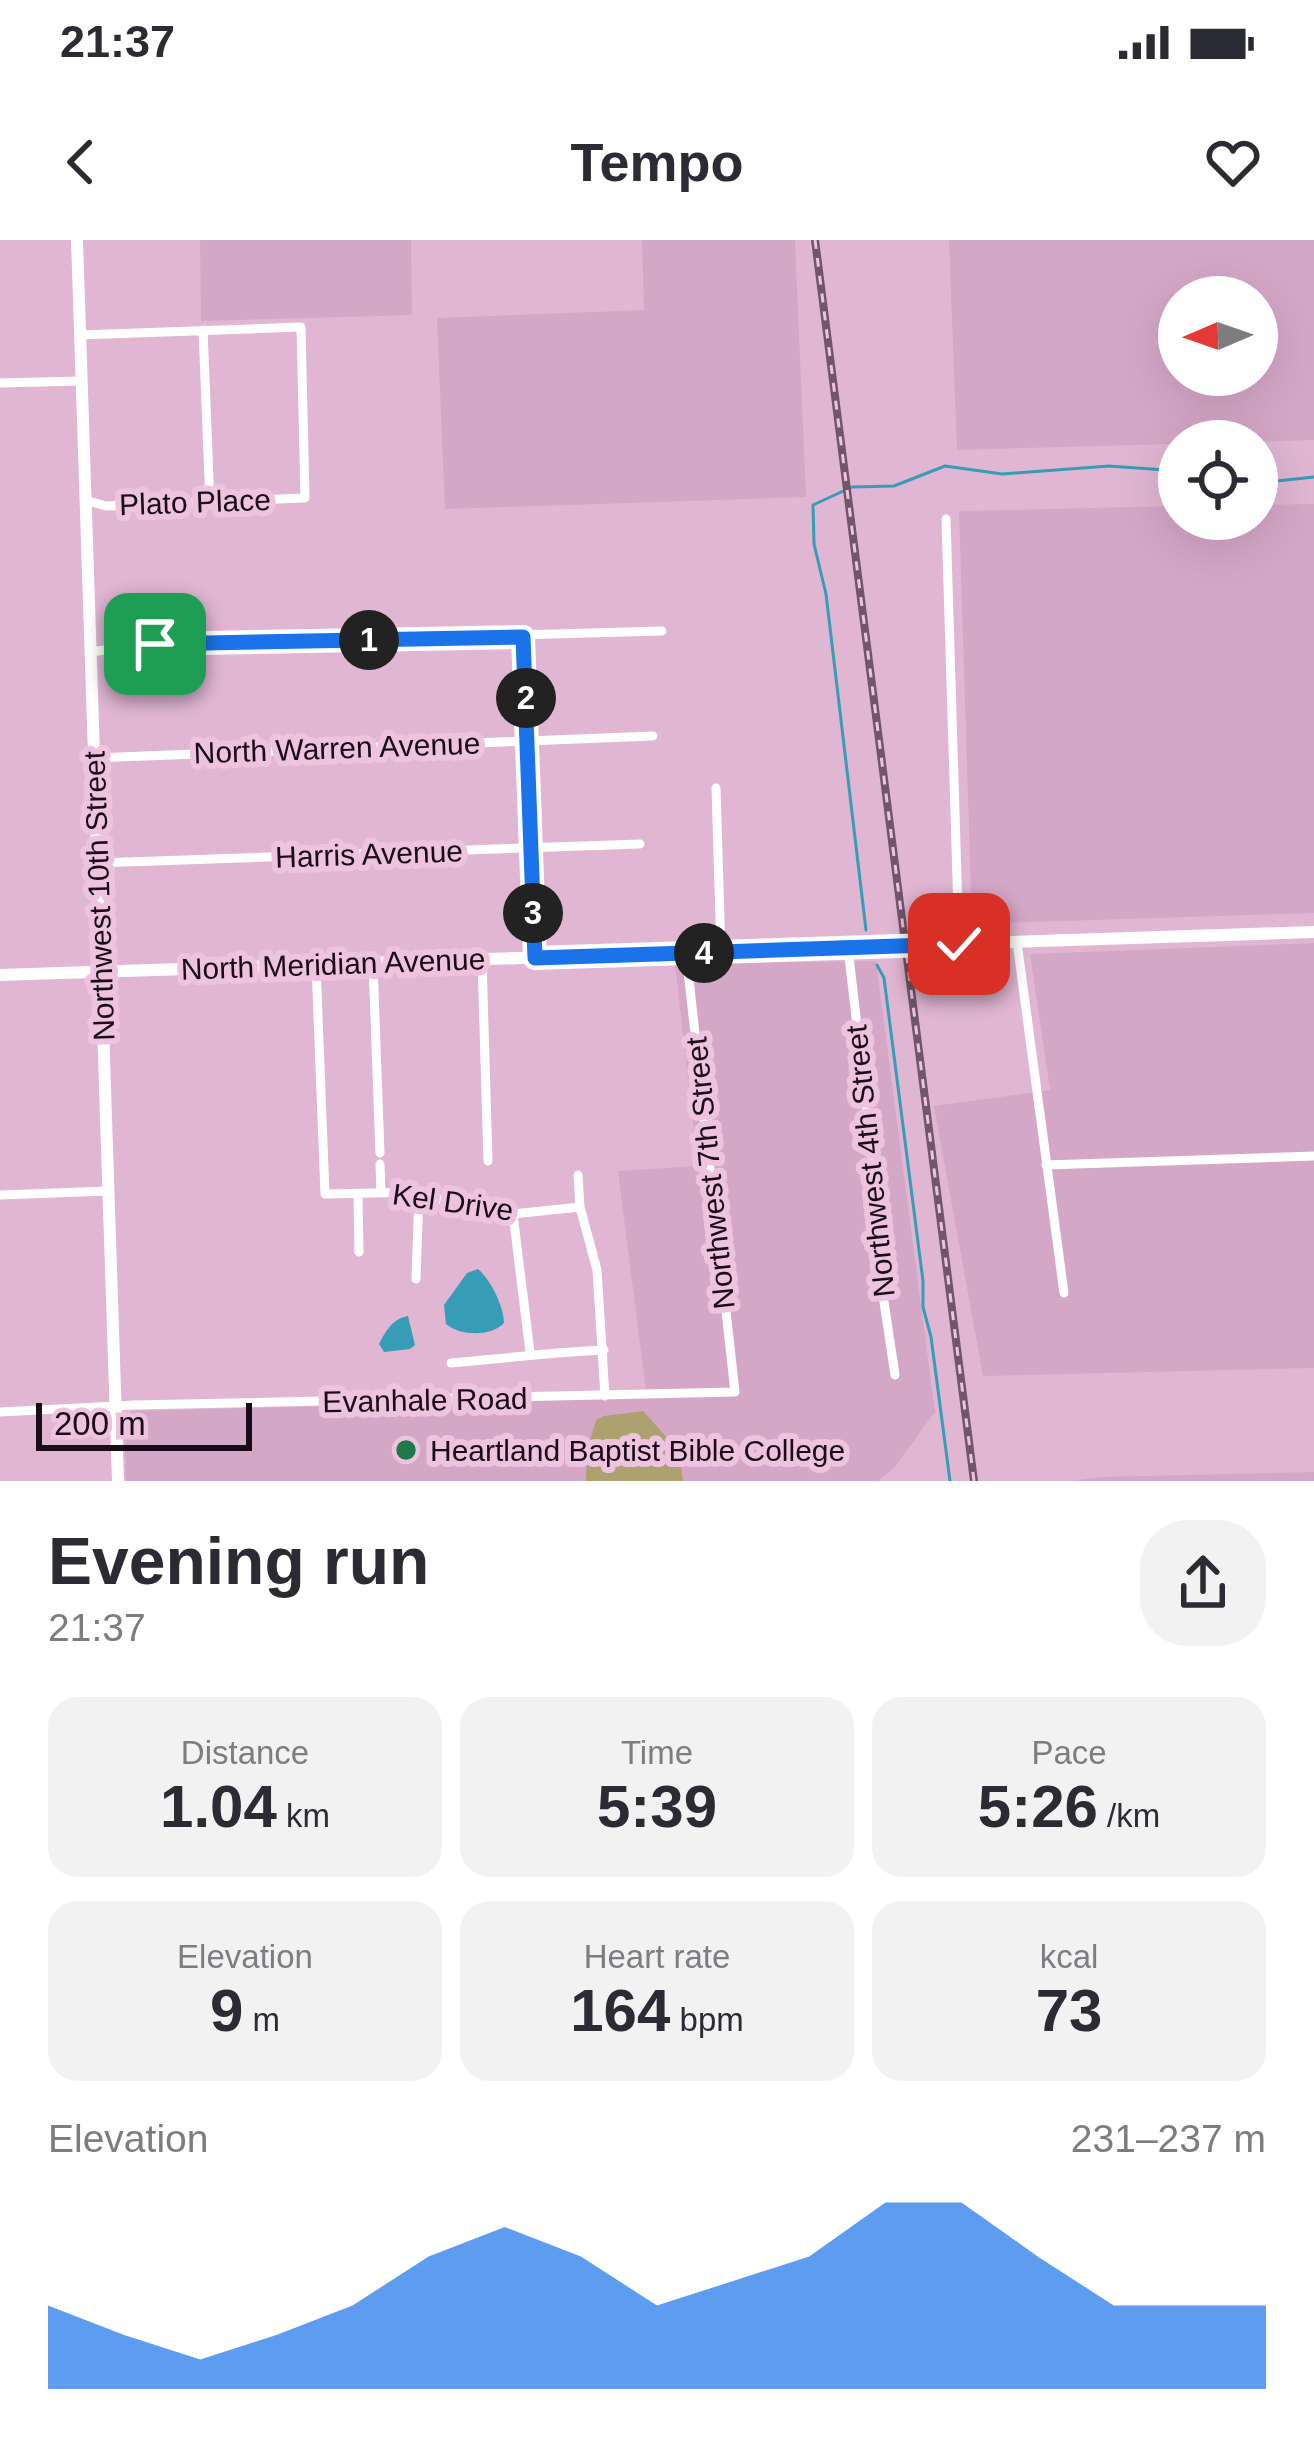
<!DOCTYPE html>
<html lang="en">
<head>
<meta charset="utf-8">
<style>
	:root { --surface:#fff; --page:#f2f2f3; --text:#2b2b33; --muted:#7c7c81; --accent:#1a73e8 }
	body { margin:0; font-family:Arial,sans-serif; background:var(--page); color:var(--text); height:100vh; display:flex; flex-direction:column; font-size:45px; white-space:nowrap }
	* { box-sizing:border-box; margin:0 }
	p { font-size:39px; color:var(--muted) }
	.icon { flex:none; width:66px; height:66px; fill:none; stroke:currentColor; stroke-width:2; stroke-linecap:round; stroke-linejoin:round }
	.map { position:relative; height:1241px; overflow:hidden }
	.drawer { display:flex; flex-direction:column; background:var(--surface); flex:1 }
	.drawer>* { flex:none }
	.needle { width:78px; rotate:268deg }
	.fabs { position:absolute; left:1158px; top:36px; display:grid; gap:24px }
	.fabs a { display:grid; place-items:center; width:120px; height:120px; border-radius:50%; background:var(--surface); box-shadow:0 12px 48px #0002; font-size:60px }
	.scale { position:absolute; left:36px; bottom:30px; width:216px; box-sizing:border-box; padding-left:12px; border:6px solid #1b0d17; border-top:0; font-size:33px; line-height:42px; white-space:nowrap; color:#1b0d17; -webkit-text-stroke:9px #edc3e0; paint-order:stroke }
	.pin { position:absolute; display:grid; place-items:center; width:102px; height:102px; color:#fff; margin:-51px; border-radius:24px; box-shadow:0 6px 18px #0006 }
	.km { position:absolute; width:60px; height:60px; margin:-30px; border-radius:50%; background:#222; color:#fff; font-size:33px; line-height:60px; text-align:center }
	.round { display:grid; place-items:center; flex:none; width:126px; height:126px; border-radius:48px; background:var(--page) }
	.summary { display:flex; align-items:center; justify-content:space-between; height:204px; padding:0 48px }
	h1 { font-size:66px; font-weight:800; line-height:90px }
	.stats { display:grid; grid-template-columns:repeat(3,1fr); gap:18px; height:204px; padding:12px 48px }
	.stats div { display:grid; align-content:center; border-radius:30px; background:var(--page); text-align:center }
	.stats b { font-size:60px; font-weight:800 }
	.stats small { font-size:33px; font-weight:400 }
	.stats p { font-size:33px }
	.chart { height:336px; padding:24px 48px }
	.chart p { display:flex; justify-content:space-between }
	.chart svg { width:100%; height:216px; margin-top:12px; fill:var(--accent); opacity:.7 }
	.status { display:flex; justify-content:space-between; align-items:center; height:84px; padding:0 60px; background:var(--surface); direction:ltr }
	.status svg { height:33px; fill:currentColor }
	header { display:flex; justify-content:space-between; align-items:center; height:156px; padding:0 48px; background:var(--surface); font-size:54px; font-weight:800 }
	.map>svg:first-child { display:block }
	.built { fill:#d5a7c7; fill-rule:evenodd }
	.green { fill:#aca16f }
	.water { fill:#379cb5 }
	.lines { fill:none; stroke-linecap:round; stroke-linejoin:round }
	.stream { stroke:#379cb5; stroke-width:3 }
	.street { stroke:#fff; stroke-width:9 }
	.secondary { stroke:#fff; stroke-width:12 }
	.rail-casing { stroke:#715669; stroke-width:8 }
	.rail { stroke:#edc3e0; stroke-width:3; stroke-dasharray:9; stroke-linecap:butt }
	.route-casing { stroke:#fff; stroke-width:24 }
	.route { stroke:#1a73e8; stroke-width:15 }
	.poi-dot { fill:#1f794d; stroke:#edc3e0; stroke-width:4.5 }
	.labels { text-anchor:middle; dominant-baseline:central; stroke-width:12; stroke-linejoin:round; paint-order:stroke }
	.street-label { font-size:30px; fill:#1b0d17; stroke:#edc3e0 }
	.poi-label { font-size:30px; fill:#1b0d17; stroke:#edc3e0; text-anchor:start }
</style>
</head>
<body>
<div class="status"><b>21:37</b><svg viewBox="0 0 49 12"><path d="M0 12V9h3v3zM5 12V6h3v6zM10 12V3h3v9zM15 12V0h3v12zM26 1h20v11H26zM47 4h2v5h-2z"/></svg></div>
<header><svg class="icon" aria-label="back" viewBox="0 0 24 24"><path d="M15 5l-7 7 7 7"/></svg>Tempo<svg class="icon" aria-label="heart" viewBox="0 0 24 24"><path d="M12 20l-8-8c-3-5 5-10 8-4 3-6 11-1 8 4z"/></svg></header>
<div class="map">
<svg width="1314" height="1241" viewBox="0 0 1314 1241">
	<rect width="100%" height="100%" fill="#e0b6d3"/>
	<path class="built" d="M200 0H411L412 75 201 81Z
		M642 0H795L806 257 445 269 437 78 644 70Z
		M949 0H1314V200L957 210ZM1179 57H1257V135H1179Z
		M1314 264V673L972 684 959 271 1179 266V279H1257V265Z
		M1314 703V1128L983 1136 934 866 1050 850 1030 714Z
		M876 721 935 1172 894 1228 878 1241H126L124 1179 132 1171 682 1157 646 1152 618 931 698 926 675 724Z
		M1314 1232V1241H1071L1101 1237Z"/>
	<path class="green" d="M643 1171 679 1211 683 1241H586L587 1210 596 1180 604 1176Z"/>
	<path class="water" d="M478 1029C491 1040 504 1067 504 1083 491 1097 460 1096 446 1084L444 1065 467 1033Z
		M408 1076 415 1105 410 1109 384 1112 379 1104C386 1091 392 1079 408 1076Z"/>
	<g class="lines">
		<path class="stream" d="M1257 238 1267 242 1314 237
			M866 690 826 354 814 304 813 265 852 247 894 246 945 226 1002 234 1109 226 1179 231
			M877 725 884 738 923 1041V1067L931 1097 950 1241"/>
		<path class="street" d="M203 90 210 263
			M80 95 301 87 305 258 106 266 85 260
			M0 143 81 141
			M946 279 959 704
			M523 397 534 718
			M90 412 180 400 217 403 662 391
			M94 518 653 496
			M716 548 721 712
			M97 623 640 604
			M1017 702 1064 1053
			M848 708 877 957 878 1022 895 1135
			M482 720 488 921
			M373 723 380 913
			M316 725 325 954 419 952 472 971 513 974 580 967
			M380 924 381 952
			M1046 925 1314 916
			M578 935 580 967 597 1030 605 1156
			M358 954 359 1012
			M0 955 109 951
			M513 974 530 1112
			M416 1039 419 952
			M451 1123C503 1119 551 1112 604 1110
			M0 1172 135 1165 735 1152 686 713"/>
		<path class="secondary" d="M77 0 118 1241
			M0 735 1314 692"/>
		<defs>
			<path id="rail" d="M815 0 974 1241"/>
		</defs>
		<use href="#rail" class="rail-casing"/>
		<use href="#rail" class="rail"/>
	</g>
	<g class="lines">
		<defs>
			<path id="route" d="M155 404 523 397 535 718 959 704"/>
		</defs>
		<use href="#route" class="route-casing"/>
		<use href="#route" class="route"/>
	</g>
	<circle class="poi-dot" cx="406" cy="1210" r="12"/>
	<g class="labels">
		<g class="street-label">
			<text transform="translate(195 262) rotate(-2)">Plato Place</text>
			<text transform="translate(337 508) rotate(-2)">North Warren Avenue</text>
			<text transform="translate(369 614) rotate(-2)">Harris Avenue</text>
			<text transform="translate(99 656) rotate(-92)">Northwest 10th Street</text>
			<text transform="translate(333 724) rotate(-2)">North Meridian Avenue</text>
			<text transform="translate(870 921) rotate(-96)">Northwest 4th Street</text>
			<text transform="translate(710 933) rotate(-96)">Northwest 7th Street</text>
			<text transform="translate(453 962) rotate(8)">Kel Drive</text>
			<text transform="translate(425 1160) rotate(-1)">Evanhale Road</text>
		</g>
		<g class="poi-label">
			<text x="430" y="1210">Heartland Baptist Bible College</text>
		</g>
	</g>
</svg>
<div class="fabs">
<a><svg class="needle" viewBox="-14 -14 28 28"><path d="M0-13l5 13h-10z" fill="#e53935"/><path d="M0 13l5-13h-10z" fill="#7c7c81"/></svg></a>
<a><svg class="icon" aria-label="locate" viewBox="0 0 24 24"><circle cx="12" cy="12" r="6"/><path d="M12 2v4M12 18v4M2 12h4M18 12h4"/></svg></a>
</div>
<div class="scale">200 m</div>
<div class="pin" style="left:155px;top:404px;background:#1e9e55"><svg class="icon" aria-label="arrive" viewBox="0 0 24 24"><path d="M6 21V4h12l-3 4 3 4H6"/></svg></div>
<div class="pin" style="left:959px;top:704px;background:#d93025"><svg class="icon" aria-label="check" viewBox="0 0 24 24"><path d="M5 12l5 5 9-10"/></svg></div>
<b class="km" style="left:369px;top:400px">1</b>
<b class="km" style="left:526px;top:458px">2</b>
<b class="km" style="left:533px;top:673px">3</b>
<b class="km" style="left:704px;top:713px">4</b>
</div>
<section class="drawer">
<div class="summary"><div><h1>Evening run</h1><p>21:37</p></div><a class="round"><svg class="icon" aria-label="share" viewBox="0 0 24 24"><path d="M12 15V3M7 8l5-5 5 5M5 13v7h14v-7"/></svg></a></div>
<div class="stats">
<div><p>Distance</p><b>1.04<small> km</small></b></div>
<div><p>Time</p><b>5:39</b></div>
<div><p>Pace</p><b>5:26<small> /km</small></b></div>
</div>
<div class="stats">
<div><p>Elevation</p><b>9<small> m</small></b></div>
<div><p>Heart rate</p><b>164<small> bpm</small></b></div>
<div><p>kcal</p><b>73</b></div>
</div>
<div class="chart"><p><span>Elevation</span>231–237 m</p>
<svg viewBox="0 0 160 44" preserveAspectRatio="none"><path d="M0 44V27L10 33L20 38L30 33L40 27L50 17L60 11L70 17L80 27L90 22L100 17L110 6L120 6L130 17L140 27L150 27L160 27V44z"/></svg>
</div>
</section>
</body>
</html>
